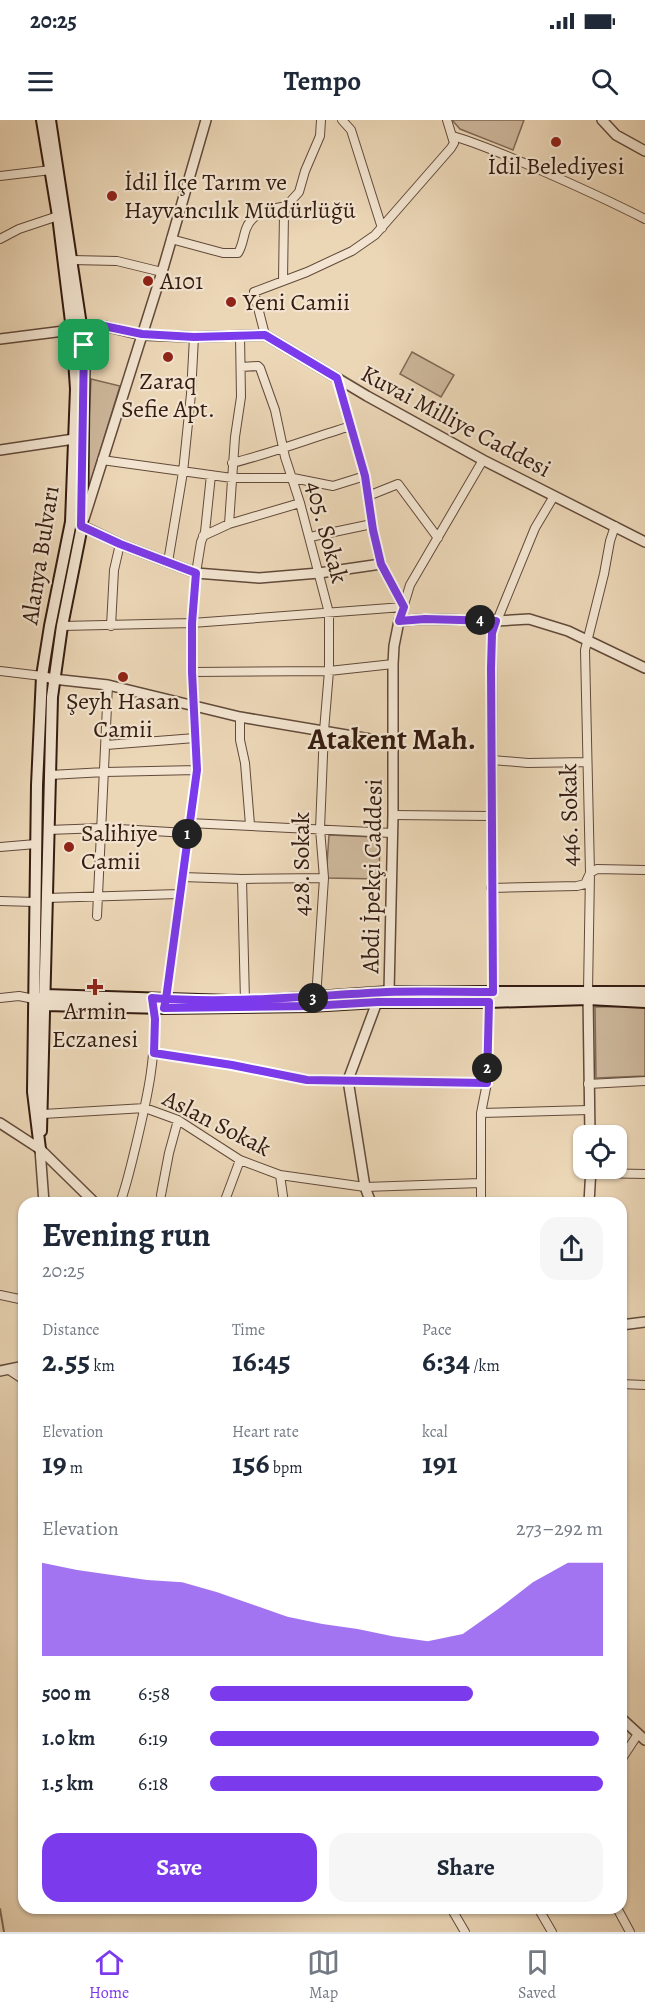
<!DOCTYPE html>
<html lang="en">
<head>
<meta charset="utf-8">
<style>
	:root { --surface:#fff; --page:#f6f6f7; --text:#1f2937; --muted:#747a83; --line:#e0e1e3; --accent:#7c3aed }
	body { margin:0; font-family:Alegreya,serif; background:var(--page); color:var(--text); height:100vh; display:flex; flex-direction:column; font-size:22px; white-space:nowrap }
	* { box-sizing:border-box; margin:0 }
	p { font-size:20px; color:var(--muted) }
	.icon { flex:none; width:33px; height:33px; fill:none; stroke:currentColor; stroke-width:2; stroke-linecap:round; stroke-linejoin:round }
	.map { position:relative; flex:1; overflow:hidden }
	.side { position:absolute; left:18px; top:1077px; width:609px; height:717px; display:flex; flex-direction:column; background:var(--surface); border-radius:18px; box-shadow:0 2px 4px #0004 }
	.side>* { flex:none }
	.fabs { position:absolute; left:573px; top:1005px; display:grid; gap:12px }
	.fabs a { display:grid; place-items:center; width:54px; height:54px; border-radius:12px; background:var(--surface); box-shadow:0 2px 4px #0004; font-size:30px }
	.pin { position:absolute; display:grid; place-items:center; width:51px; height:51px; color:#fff; margin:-26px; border-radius:12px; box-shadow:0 3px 9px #0006 }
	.km { position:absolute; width:30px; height:30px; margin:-15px; border-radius:50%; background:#222; color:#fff; font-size:16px; line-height:30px; text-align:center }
	.round { display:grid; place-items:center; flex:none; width:63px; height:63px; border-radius:18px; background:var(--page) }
	.head { display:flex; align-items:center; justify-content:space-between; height:102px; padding:0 24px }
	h1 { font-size:33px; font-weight:700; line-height:45px }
	.figures { display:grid; grid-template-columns:repeat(3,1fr); gap:9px; height:102px; padding:6px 24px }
	.figures div { display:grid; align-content:center }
	.figures b { font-size:30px; font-weight:700 }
	.figures small { font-size:16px; font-weight:400 }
	.figures p { font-size:16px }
	.chart { height:168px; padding:12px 24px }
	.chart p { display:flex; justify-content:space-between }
	.chart svg { width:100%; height:108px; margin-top:6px; fill:var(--accent); opacity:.7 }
	.primary-button { display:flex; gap:12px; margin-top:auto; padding:12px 24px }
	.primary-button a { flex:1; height:69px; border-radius:18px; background:var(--accent); color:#fff; font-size:24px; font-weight:700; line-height:69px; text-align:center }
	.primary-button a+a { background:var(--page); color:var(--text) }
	ul { padding:0 24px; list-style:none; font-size:20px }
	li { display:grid; grid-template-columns:96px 72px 1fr; align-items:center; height:45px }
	li i { height:15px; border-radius:8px; background:var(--accent) }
	.status { display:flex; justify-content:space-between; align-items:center; height:42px; padding:0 30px; background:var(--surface); direction:ltr }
	.status svg { height:16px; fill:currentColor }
	header { display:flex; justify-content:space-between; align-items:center; height:78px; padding:0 24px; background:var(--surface); font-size:27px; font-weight:700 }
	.tab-bar { display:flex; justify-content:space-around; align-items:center; height:84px; border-top:2px solid var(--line); background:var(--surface); font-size:16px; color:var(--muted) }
	.tab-bar a { display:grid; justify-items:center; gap:3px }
	.tab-bar .on { color:var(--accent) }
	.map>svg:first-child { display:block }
	.green { fill:#ccb69a; stroke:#806956; stroke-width:1.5 }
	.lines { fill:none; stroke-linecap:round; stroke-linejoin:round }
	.stream { stroke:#7d6652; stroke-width:2 }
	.minor-casing { stroke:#624a3a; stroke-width:10 }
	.tertiary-casing { stroke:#624a3a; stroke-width:12 }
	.secondary-casing { stroke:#351c11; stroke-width:14 }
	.minor { stroke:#f2e4d0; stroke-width:8 }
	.tertiary { stroke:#f2e4d0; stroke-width:9 }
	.secondary { stroke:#f2e4d0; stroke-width:10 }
	.route-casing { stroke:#fff; stroke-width:12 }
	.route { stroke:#7c3aed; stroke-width:8 }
	.poi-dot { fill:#8f2418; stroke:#f2e4d0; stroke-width:2 }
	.labels { text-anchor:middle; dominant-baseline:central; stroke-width:4.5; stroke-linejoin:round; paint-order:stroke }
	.poi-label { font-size:24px; fill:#351c11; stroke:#f2e4d0 }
	.street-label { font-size:24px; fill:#351c11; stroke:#f2e4d0 }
	.district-label { font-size:30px; font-weight:bold; fill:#351c11; stroke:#f2e4d0 }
</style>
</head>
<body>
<div class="status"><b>20:25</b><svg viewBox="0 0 49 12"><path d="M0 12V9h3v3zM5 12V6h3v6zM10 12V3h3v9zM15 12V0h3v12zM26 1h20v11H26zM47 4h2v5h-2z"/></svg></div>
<header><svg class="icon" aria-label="menu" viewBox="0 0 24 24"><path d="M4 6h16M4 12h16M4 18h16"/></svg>Tempo<svg class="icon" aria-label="search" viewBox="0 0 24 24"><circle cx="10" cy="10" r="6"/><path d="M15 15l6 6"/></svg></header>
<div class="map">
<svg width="645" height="1812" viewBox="0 0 645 1812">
	<rect width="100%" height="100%" fill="#ebd6b6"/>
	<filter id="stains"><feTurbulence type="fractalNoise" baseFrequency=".00333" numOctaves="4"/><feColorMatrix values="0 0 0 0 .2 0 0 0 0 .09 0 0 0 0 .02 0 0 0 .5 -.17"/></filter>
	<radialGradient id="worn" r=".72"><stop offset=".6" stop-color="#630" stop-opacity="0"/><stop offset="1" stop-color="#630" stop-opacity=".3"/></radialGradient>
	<path class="green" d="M452 0H524L513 30 460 9Z
		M412 232 454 255 441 277 400 254Z
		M91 259 120 266 90 364H86Z
		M329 715 375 717 380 722 379 759 326 758Z
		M645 886V956L596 958 595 887Z"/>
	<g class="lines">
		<path class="stream" d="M0 1789 4 1812"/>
		<defs>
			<path id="minor" d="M342 0 351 10 382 108
				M453 16C480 24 505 35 531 46 570 63 608 80 645 99
				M0 56 51 50
				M0 119 19 109 58 96
				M171 119 223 133H238C243 125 243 117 246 109 252 92 271 88 288 86
				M72 140 117 141 162 152
				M283 160 284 93 289 83 299 72 305 51 320 16 321 0
				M265 215 254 172 307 152 352 131 375 115 451 28 454 23 447 0
				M241 247 258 246 260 248 275 290 285 337 300 383 329 493V551L324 611 320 709 324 758 316 878
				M102 340 232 358H293L333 366 365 356
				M232 343C273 333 311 318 351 306
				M368 376 398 364 438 418
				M229 404 235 317 241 277 240 216
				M203 416 229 404 300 383
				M310 417 372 404
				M168 442 183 352 191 274 194 217
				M399 501 410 465 483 340
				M62 506 192 503 403 487 381 444 373 410 365 356 337 258
				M111 506 114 450 120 424
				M0 551 42 556
				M192 552 329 551 393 544
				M240 597V620L245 643 250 705
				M106 625 195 618
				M492 640 528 643 587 642
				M50 655 105 652 197 650
				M393 695 491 696
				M189 703 392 713
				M48 710 102 708 187 713
				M0 727 36 724
				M182 757 242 759 324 758
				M242 759 245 881
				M491 768 577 766 585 764 590 753 597 749 645 750
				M46 778 179 774
				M0 781 35 782
				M97 796 108 565
				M588 871 590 753 585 530 604 454 610 421 615 406
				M493 872 492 513 535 408 554 376
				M0 878 19 876 34 879 38 877
				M165 884 197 650 192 552V503L196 453 201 422 205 412 211 355
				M154 933 232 945 307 960 487 963
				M588 964 645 961
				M481 993 589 990
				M43 994 145 988 178 1000 240 1040 280 1055 365 1067 480 1063
				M592 1053 645 1054
				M280 1055 284 1083
				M161 1075 169 1033 178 1000
				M120 1083C127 1064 131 1045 136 1025 147 979 158 932 153 885
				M224 1083 240 1040
				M481 1083V993L487 963 489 882
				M0 1175 24 1180
				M9 1250 24 1260
				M621 1264 645 1265
				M621 1640 638 1614
				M451 1788 465 1812
				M538 1788 552 1812
				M617 1788 630 1812"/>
			<path id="tertiary" d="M602 0 616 15 645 31
				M0 219 72 210 88 206H104L142 215 194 217 265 215 367 276 483 340 645 422
				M0 330 74 319
				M84 399 162 152 206 0
				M82 406 120 424 196 453 259 458 319 453 381 444
				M42 556 53 559 108 565 240 597 394 623
				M389 872 393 695V544L394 526 399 501 425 499 496 501 529 499 568 511 645 548
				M588 874 590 1016
				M0 1003 40 1029 95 1083
				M40 1029 44 1083
				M371 1083 365 1067 348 960 377 882
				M589 1083 591 1048
				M621 1205 645 1202
				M0 1251 24 1246
				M621 1598 645 1620"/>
			<path id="secondary" d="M45 875 230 881
				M273 880 389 872H645
				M39 882 45 885 164 888 310 886 377 882H489L588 879 645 882
				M41 1011 52 577 62 506 82 406 84 225 50 0
				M40 1029 33 972 37 665 42 556 50 506 71 402 76 269 72 210 58 96 42 0"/>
		</defs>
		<use href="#minor" class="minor-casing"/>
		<use href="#tertiary" class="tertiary-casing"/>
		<use href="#secondary" class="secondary-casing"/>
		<use href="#minor" class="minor"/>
		<use href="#tertiary" class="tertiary"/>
		<use href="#secondary" class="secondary"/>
	</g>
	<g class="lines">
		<defs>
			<path id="route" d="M84 225 81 406 120 424 196 453 192 503V552L197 650 166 879 164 888 310 886 378 882H489L487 963 307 960 232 945 154 933 155 899 152 878C231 884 308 876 387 872 422 871 457 872 493 872L491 548 492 513 496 501 425 499 399 501 404 487 381 444 373 410 365 356 337 258 265 215 194 217 142 214 104 206 82 207 84 225"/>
		</defs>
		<use href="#route" class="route-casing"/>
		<use href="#route" class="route"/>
	</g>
	<g class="poi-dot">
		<circle cx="556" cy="22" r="6"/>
		<circle cx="112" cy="76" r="6"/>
		<circle cx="148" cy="161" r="6"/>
		<circle cx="231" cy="182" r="6"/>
		<circle cx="168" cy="237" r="6"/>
		<circle cx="123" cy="557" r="6"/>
		<circle cx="69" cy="727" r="6"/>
		<path d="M92 858h6v6h6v6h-6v6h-6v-6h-6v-6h6z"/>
	</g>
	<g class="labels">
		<g class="poi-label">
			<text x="556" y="46">İdil Belediyesi</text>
			<text x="124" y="62" text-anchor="start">İdil İlçe Tarım ve<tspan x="124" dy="28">Hayvancılık Müdürlüğü</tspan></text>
			<text x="160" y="161" text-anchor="start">A101</text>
			<text x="243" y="182" text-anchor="start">Yeni Camii</text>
			<text x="168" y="261">Zaraq<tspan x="168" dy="28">Sefie Apt.</tspan></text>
			<text x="123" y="581">Şeyh Hasan<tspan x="123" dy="28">Camii</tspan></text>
			<text x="81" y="713" text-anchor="start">Salihiye<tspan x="81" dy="28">Camii</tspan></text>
			<text x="95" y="891">Armin<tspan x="95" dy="28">Eczanesi</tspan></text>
		</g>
		<g class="street-label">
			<text transform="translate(456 301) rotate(28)">Kuvai Milliye Caddesi</text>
			<text transform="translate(327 412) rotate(75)">405. Sokak</text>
			<text transform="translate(40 435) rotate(-81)">Alanya Bulvarı</text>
			<text transform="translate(569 695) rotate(-91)">446. Sokak</text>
			<text transform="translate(301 744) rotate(-90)">428. Sokak</text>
			<text transform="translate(372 756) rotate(-89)">Abdi İpekçi Caddesi</text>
			<text transform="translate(217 1003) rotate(27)">Aslan Sokak</text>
		</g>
		<g class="district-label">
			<text x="392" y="619">Atakent Mah.</text>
		</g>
	</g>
	<rect width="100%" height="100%" filter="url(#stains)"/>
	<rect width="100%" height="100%" fill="url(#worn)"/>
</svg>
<div class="fabs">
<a><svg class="icon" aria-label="locate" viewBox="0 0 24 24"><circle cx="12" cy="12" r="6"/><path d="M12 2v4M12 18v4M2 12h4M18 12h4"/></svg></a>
</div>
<div class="pin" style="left:84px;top:225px;background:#1e9e55"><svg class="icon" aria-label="arrive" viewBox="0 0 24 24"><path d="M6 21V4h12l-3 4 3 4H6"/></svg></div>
<b class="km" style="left:187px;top:714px">1</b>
<b class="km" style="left:487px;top:948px">2</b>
<b class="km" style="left:313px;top:878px">3</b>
<b class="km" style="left:480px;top:500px">4</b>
<section class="side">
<div class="head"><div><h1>Evening run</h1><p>20:25</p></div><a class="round"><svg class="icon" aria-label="share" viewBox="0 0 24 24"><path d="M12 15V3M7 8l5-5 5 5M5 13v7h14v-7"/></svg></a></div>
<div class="figures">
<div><p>Distance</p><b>2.55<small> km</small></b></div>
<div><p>Time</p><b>16:45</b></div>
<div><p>Pace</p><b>6:34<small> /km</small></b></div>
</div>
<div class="figures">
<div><p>Elevation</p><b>19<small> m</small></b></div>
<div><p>Heart rate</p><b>156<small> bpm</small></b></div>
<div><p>kcal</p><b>191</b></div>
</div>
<div class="chart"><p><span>Elevation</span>273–292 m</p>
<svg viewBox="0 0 160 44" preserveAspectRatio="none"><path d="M0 44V6L10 9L20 11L30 13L40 14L50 18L60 23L70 28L80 31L90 33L100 36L110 38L120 35L130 25L140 14L150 6L160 6V44z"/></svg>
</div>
<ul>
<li><b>500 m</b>6:58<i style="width:67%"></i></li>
<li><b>1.0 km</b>6:19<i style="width:99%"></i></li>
<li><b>1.5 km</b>6:18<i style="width:100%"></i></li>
</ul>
<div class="primary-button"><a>Save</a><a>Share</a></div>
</section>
</div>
<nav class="tab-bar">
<a class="on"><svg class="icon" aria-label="home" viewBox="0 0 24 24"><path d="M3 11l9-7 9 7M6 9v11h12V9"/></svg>Home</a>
<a><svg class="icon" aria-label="map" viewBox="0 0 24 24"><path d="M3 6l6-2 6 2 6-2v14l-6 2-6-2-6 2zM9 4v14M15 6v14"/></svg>Map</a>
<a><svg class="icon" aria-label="saved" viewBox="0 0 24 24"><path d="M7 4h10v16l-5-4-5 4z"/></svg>Saved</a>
</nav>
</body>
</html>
